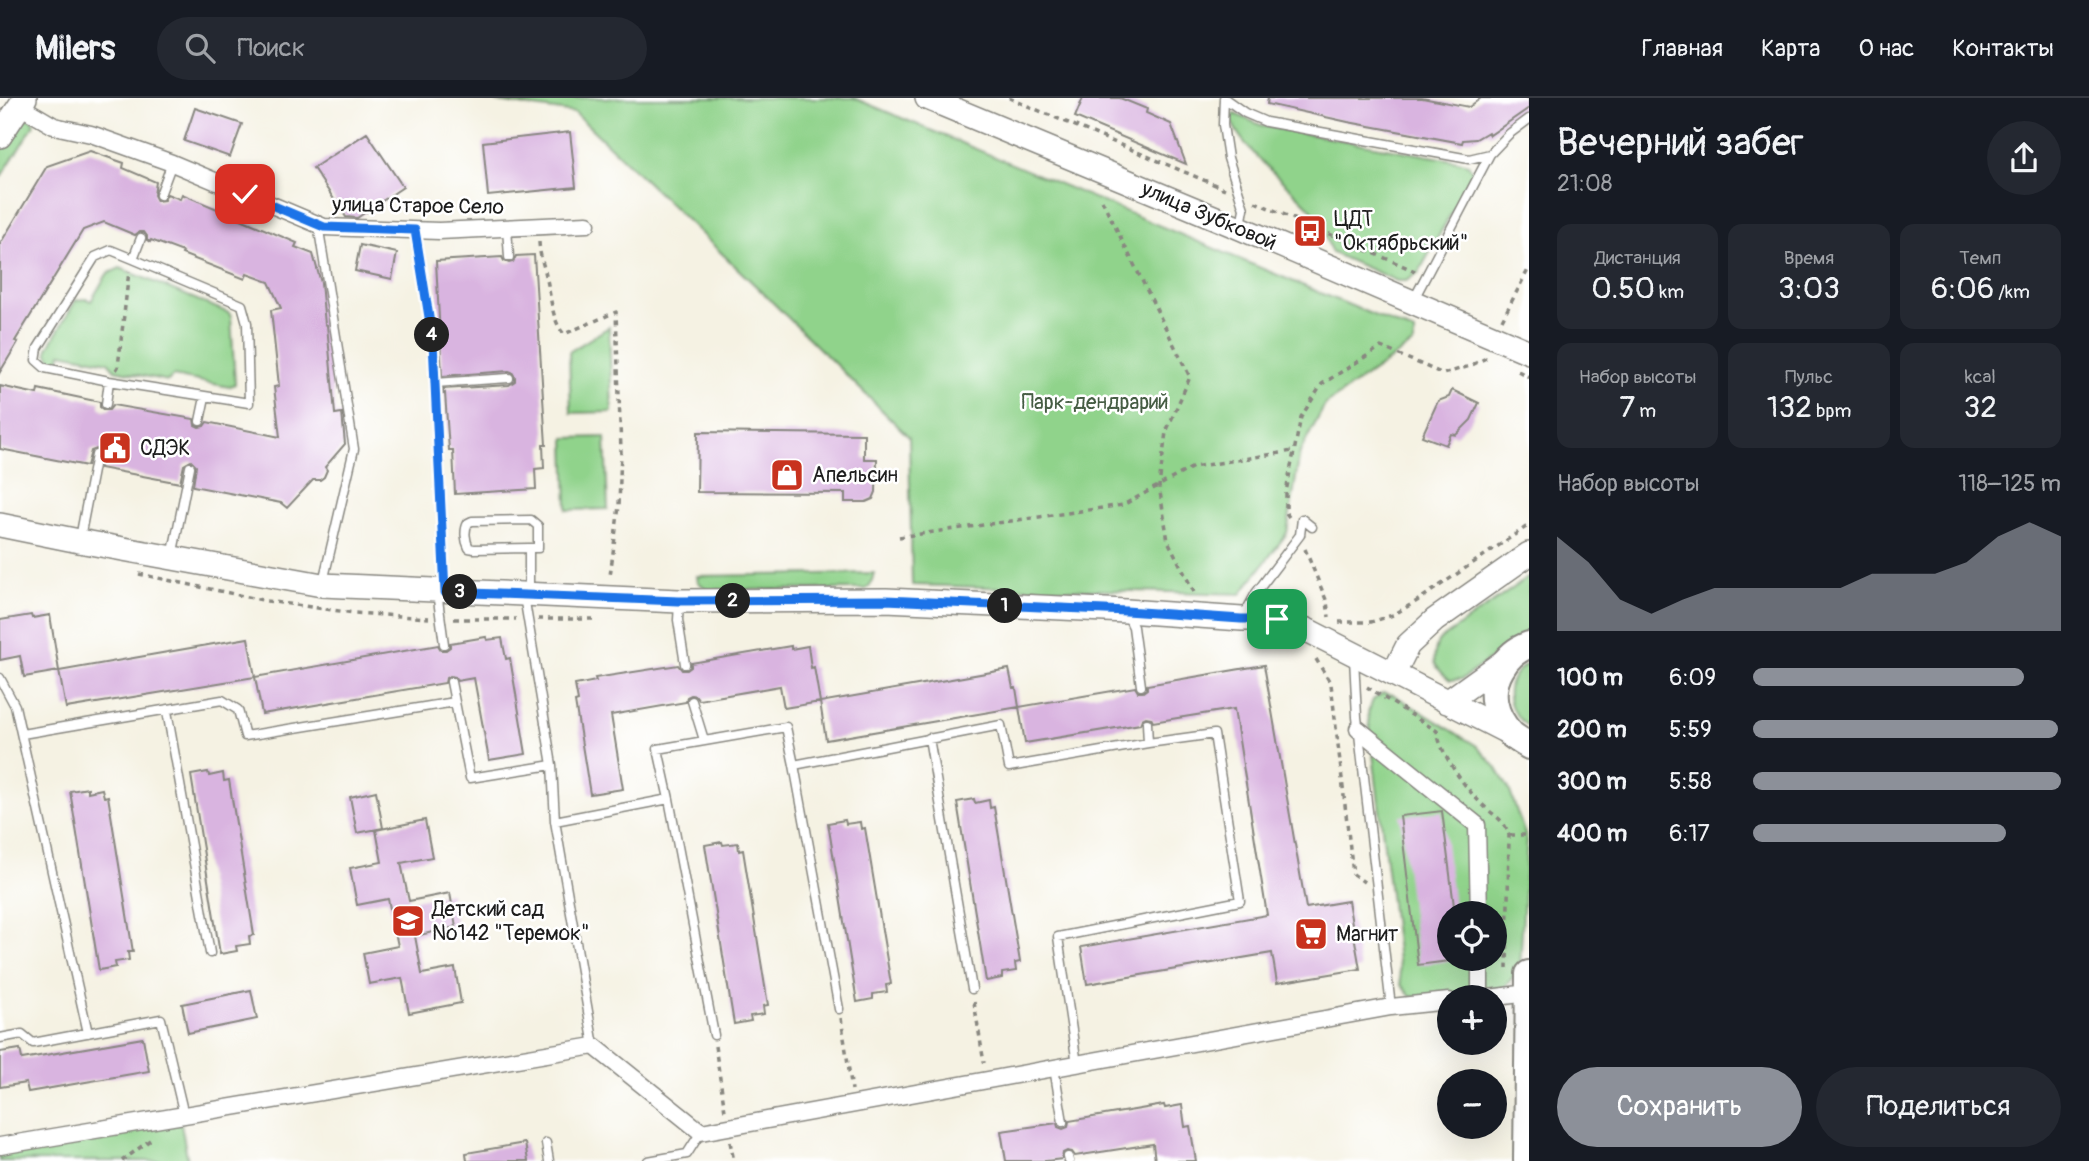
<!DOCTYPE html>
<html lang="ru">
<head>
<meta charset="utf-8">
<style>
	:root { --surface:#171b24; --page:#242831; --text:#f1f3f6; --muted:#9ea1a6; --line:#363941; --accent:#8c9099 }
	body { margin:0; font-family:Pangolin,sans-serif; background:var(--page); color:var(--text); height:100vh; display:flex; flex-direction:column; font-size:26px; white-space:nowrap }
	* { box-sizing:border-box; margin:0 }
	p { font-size:23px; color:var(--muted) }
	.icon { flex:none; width:38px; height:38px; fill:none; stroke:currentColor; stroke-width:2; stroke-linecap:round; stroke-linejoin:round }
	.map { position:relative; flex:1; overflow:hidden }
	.drawer { display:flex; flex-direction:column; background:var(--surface); width:560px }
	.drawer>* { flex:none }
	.controls { position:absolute; left:1437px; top:803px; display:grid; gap:14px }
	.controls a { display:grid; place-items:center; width:70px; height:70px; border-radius:50%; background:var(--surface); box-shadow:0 7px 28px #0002; font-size:35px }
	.pin { position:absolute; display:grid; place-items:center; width:60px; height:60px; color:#fff; margin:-30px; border-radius:14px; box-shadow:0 4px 10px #0006 }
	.km { position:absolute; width:35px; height:35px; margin:-18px; border-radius:50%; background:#222; color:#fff; font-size:19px; line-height:35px; text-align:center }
	.round { display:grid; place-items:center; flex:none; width:74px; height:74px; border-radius:37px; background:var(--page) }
	.overview { display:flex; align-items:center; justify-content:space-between; height:119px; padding:0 28px }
	h1 { font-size:38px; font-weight:600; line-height:52px }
	.figures { display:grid; grid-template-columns:repeat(3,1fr); gap:10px; height:119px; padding:7px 28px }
	.figures div { display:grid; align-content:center; border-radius:14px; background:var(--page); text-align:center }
	.figures b { font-size:30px; font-weight:600 }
	.figures small { font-size:19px; font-weight:400 }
	.figures p { font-size:19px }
	.chart { height:196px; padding:14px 28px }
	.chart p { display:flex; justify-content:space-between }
	.chart svg { width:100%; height:126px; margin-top:7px; fill:var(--accent); opacity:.7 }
	.button { display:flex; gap:14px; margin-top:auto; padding:14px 28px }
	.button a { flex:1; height:80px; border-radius:42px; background:var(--accent); color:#fff; font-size:28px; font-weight:600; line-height:80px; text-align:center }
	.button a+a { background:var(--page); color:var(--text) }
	ul { padding:0 28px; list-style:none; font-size:23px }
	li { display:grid; grid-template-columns:112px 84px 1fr; align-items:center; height:52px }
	li i { height:18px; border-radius:9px; background:var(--accent) }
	header { display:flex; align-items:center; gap:42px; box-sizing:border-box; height:98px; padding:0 35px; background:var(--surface); border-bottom:2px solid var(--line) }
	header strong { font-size:33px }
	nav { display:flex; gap:38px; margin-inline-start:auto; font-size:24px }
	.search { width:490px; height:63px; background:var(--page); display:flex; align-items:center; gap:18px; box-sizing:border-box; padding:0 24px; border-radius:38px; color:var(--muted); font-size:26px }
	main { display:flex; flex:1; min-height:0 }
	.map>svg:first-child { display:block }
	.green { fill:#90d38b; stroke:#567854; stroke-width:2; fill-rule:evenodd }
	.building { fill:#d9b4e0 }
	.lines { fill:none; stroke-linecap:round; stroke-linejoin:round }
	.lane-casing { stroke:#888780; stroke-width:11 }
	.street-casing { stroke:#888780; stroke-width:19 }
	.secondary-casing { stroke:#888780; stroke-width:26 }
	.primary-casing { stroke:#888780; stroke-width:30 }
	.path { stroke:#888780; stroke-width:3.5; stroke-dasharray:5 5; stroke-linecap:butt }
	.lane { stroke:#fff; stroke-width:8 }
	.street { stroke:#fff; stroke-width:16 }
	.secondary { stroke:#fff; stroke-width:23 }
	.primary { stroke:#fff; stroke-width:26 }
	.route-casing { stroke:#fff; stroke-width:14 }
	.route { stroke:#1a73e8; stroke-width:9 }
	.labels { text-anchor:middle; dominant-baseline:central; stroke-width:5; stroke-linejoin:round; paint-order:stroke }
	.street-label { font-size:21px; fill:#1c1c1c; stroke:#fff }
	.poi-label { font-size:21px; fill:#1c1c1c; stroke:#fff; text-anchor:start }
	.park-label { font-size:21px; fill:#455c43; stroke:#fff }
</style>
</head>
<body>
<header>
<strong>Milers</strong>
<div class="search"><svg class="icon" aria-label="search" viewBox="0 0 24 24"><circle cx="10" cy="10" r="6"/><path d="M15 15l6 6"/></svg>Поиск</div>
<nav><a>Главная</a><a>Карта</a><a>О нас</a><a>Контакты</a></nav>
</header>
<main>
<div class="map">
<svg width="1529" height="1063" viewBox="0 0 1529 1063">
	<rect width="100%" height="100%" fill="#fff"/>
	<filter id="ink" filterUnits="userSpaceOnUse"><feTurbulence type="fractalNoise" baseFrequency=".0143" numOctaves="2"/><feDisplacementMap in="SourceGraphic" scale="14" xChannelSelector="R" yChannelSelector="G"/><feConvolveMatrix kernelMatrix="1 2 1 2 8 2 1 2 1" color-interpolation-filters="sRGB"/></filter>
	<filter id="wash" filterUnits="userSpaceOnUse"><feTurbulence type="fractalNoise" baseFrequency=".00686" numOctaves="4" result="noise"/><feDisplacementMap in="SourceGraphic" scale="28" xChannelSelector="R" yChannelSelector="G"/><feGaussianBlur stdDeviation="1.57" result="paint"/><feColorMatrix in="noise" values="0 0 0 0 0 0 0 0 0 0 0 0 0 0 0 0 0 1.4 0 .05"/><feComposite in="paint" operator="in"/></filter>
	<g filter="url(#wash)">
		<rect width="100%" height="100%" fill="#f5f2e3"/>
		<path class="green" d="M471 0H854L1414 234V245L1325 307 1300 354 1287 435 1241 496 912 487 909 339 759 191 575 15Z
			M1235 16 1263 28 1458 63 1468 66 1472 72V77L1419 174 1406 183H1397L1332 155C1326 142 1321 123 1311 111 1292 89 1233 45 1231 18Z
			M26 20 32 22 34 27 0 80V54L18 23Z
			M120 170 229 215 231 219 235 286 229 289 173 278 168 283 115 272 108 264 61 255 59 266 53 264 48 256V250L76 202 86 201 91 203 107 176Z
			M609 229 612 314 571 315 569 254Z
			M605 339 608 411 567 412 565 340Z
			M874 475 871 486 866 491 708 492 698 484 697 478Z
			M1529 479V533L1462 581 1450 582C1433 568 1431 564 1438 543Z
			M1529 565V629C1504 612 1500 581 1529 565Z
			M1383 595 1394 597 1477 648 1496 669 1509 691 1527 742 1520 870 1504 890 1411 899 1401 887 1368 615 1373 602ZM1449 816H1494V861H1449Z
			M180 1021 188 1063H0V1054Z"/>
		<g id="blocks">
			<path class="building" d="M1083 0H1120L1147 11 1146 15 1171 26 1186 66 1075 19Z
				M1268 0H1422L1469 9 1481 0H1529V10L1490 37 1488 34 1476 41 1463 42 1462 45 1348 24 1267 6Z
				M195 10 242 26 230 59 184 43Z
				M570 34 576 89 488 98 483 44Z
				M367 35 403 89 357 120 346 119 313 70Z
				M90 53 124 65 123 70 156 84 154 97 157 103 164 102 167 96 180 101 182 96 297 145 295 149 313 156 321 185 325 226 327 227 335 316 342 315 345 346 325 369 327 372 324 379 320 382H313L287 410 281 405 193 388 196 368 191 363 184 367 180 385 100 370 102 356 97 351 91 353 87 368 0 351V288L37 296 38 291 100 304V309L104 312H109L113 307 194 321 195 327 199 329 204 328 207 324 280 339 274 289 279 288 271 212 281 210 269 184 247 176 245 181 182 156 183 154 151 142 150 144 147 142V138L144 134H139L135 137 104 124 83 132 15 243 18 244 0 274V146L47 68Z
				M360 147 397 155 392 181 355 173Z
				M534 157 546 347H543L544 370 535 371 536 391 455 396 453 352H449L445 295 443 296V291L509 287 515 283V279L512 274 509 273 442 278 436 163 502 159 504 163 509 165 513 164 516 158Z
				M1452 292 1479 305 1471 322 1456 337 1451 336 1446 347 1422 338 1438 303 1449 299Z
				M698 334 864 336V361H877L876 394 873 401 866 404H845V395L697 394Z
				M31 517 32 520 50 517 59 573 24 579 20 558 0 562V522Z
				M486 539 487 542 502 540 506 561 510 560 526 656 489 662 474 580 457 583 455 579 450 578 446 580 445 585 262 616 255 579 438 547 441 552H446L450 549V545Z
				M248 540 255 579 66 610 59 573Z
				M791 548V551L808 548 811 570 814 569 820 604 784 610 780 588 699 602 696 598 691 597 687 599 686 604 611 617 623 691 590 696 575 604 578 603 575 587 596 583 595 580 678 567 682 572H687L691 569V565Z
				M1264 567 1306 810 1348 803 1360 871 1277 885 1272 855 1087 886 1081 849 1267 817 1234 611 1153 624 1151 620 1146 619 1142 621 1140 626 1025 645 1019 609 1135 589 1138 594H1143L1147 591V587Z
				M1009 571 1013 590H1016L1019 609 826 642 820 604Z
				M208 674 209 678 223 675 224 683 229 682 254 837 249 838 250 846 236 848 237 853 220 856 191 677Z
				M88 690V694L102 691 104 699 108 698 133 854H128L129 862 115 864 116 869 99 872 70 693Z
				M376 693 383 730 357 735 350 699Z
				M974 701 975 705 989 702 990 710 994 709 1020 864 1015 865 1016 873 1002 875V880L986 883 957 704Z
				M1442 713 1455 816H1449V863L1418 867 1400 718Z
				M425 722 432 759 401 765 409 803 450 795 456 829 415 838 422 876 455 870 461 905 409 915 402 880 369 886 363 855 398 848 388 801 357 807 350 770 382 764 376 732Z
				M845 722 846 726 860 724 861 731 865 730 891 886 886 887 887 894 873 896V901L857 904 828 725Z
				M722 744 723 747 738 745 739 753 743 752 768 907 763 908 764 916 750 918 751 923 734 926 705 747Z
				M251 892 257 921 188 935 182 906Z
				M143 940 149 973 28 994 26 985 0 989V954L20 951 22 961Z
				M1164 1007 1165 1010 1182 1007 1185 1029 1190 1028 1196 1063H1155L1153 1046 1075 1058 1072 1054 1067 1053 1063 1055 1062 1061 1046 1063H1006L1001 1033 1057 1025 1058 1029 1063 1031 1068 1029 1069 1023Z
				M525 1045 528 1063H467L466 1055Z"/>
		</g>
	</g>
	<g filter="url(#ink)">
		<use href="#blocks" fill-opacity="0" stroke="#888780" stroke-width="2"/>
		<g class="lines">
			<defs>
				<path id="lane" d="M1224 0 1245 15 1266 24 1469 61 1490 56 1509 36 1529 21
					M1224 0 1223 27 1228 60 1244 111 1241 127
					M160 97 172 65
					M318 126 354 351 323 484
					M507 130 509 159
					M415 132 433 244 445 491
					M133 161 242 207 247 225 249 305 109 283 45 270 36 262 38 250 95 159 111 152 133 161 141 140
					M1414 201 1490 56
					M435 285 509 280
					M106 306 109 283
					M200 323 205 299
					M80 440 96 357
					M529 450H538V428L531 422 472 423 468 425C464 432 465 442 469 450L474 451 529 450V494
					M172 459 190 369
					M437 494 444 546
					M524 498 552 667 555 723 594 948
					M679 506 678 522 685 566
					M1127 516 1133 529 1141 588
					M1243 519 1256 495 1300 437 1302 421 1312 429
					M1354 560 1357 619 1391 909
					M0 580 15 608 88 935
					M451 584 455 604
					M692 603 704 642
					M167 613 210 855
					M1147 625 1148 645
					M22 636 222 602 238 612 245 638 455 604 470 680 552 667
					M929 640 972 891
					M794 667 839 911
					M669 701 714 937
					M555 723 669 701 658 651 786 629 794 667 1001 627 1009 669 1148 645 1214 636 1240 803 1058 839 1077 966
					M0 940 22 936 33 945 161 921 184 1017
					M1054 970 1063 1024
					M546 1045 549 1063
					M1068 1059 1069 1063
					M648 1063 687 1056 701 1034"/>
				<path id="street" d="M20 8 54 28 91 36 172 65 324 129 439 133 587 126
					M1358 631 1477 727 1479 816
					M1480 861V900
					M1489 900 1528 895
					M0 1048 594 948 701 1034 1391 909 1449 903"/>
				<path id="secondary" d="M927 0 1240 130 1529 254
					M0 38 25 0
					M0 427 79 443 322 487 679 503 886 502 1126 513 1242 521H1277L1307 532 1511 636
					M1394 575 1408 547 1435 522 1529 456
					M1447 604 1507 561"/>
				<path id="primary" d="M1529 547C1517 551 1507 560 1501 571 1488 593 1493 617 1511 636 1515 640 1523 644 1529 648
					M1527 1063 1529 876"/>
			</defs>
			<use href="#lane" class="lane-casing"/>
			<use href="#street" class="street-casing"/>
			<use href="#secondary" class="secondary-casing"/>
			<use href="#primary" class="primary-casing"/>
			<path class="path" d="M1009 0 1225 91
				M1102 102 1190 279 1166 334 1159 388 1168 443 1196 498
				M1255 104 1415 173
				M539 144C540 161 544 167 547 182 551 199 552 223 564 236L616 214 621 353 619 408 610 478
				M1502 222 1529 170
				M116 272 118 269 129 173
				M1518 273 1529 279
				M1289 419 1286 415V394L1301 319 1322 286 1381 249 1443 276 1470 268 1486 260 1489 261
				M899 439 1123 407 1193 369 1293 353
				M1305 451 1327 504 1329 519
				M139 476 267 503 354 515 429 520
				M454 521H516
				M538 521H593
				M1339 524H1371L1393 517 1417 503 1529 427
				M1316 561 1331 586 1353 776 1364 784
				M1367 589 1437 633C1440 656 1467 693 1484 708 1495 719 1504 721 1509 737L1507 870
				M1510 737H1529
				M974 904 984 965
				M841 920 852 992
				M715 948 725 1013
				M730 1044 734 1063
				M122 1063 154 1039"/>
			<use href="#lane" class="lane"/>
			<use href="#street" class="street"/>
			<use href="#secondary" class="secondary"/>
			<use href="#primary" class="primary"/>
		</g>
	</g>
	<g class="lines" filter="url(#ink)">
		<defs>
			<path id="route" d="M245 96 324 129 415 132 433 244 445 494 679 503 886 502 1126 513 1241 521H1277"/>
		</defs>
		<use href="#route" class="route-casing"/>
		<use href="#route" class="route"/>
	</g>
	<defs>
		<symbol id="bus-square" viewBox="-11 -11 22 22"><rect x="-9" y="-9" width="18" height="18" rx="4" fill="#c8321e" stroke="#fff"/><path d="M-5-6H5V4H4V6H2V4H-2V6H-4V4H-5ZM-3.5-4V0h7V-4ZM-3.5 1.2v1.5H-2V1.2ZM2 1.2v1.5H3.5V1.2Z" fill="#fff"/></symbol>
		<symbol id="civic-square" viewBox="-11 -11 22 22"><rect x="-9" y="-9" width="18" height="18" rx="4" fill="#c8321e" stroke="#fff"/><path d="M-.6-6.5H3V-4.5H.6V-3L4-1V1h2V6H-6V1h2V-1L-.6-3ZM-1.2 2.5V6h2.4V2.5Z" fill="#fff"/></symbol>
		<symbol id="shop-square" viewBox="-11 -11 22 22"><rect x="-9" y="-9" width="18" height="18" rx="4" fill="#c8321e" stroke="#fff"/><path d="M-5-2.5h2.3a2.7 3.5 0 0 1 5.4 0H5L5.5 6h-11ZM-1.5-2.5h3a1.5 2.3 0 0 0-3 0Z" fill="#fff"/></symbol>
		<symbol id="school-square" viewBox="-11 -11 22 22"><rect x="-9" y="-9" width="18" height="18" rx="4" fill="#c8321e" stroke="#fff"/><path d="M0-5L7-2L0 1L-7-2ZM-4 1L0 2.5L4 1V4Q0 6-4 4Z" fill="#fff"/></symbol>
		<symbol id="supermarket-square" viewBox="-11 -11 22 22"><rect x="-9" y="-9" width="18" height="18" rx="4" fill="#c8321e" stroke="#fff"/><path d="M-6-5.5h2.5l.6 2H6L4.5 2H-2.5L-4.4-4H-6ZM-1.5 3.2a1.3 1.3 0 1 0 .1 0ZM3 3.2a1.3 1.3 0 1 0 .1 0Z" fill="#fff"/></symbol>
	</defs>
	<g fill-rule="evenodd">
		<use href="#bus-square" x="1291" y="114" width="38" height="38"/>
		<use href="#civic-square" x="96" y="331" width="38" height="38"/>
		<use href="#shop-square" x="768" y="358" width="38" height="38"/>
		<use href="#school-square" x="389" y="804" width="38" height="38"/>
		<use href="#supermarket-square" x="1292" y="817" width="38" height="38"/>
	</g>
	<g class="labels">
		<g class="street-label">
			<text transform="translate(418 108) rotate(1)">улица Старое Село</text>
			<text transform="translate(1209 118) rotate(23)">улица Зубковой</text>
		</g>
		<g class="poi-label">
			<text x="1334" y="121">ЦДТ<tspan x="1334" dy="24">"Октябрьский"</tspan></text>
			<text x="140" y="350">СДЭК</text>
			<text x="812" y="377">Апельсин</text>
			<text x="432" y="811">Детский сад<tspan x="432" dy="24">№142 "Теремок"</tspan></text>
			<text x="1336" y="836">Магнит</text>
		</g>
		<g class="park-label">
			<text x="1095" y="304">Парк-дендрарий</text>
		</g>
	</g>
</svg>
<div class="controls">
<a><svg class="icon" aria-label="locate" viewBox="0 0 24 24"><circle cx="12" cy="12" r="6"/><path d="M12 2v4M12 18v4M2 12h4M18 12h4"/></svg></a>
<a>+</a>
<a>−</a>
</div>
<div class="pin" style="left:1277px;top:521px;background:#1e9e55"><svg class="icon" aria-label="arrive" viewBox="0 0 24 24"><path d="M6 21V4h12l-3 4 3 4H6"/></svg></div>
<div class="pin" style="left:245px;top:96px;background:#d93025"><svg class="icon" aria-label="check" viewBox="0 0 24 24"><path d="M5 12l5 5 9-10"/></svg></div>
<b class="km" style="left:1005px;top:508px">1</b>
<b class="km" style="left:733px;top:503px">2</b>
<b class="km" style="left:460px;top:494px">3</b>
<b class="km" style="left:432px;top:237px">4</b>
</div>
<section class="drawer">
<div class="overview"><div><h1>Вечерний забег</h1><p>21:08</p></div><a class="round"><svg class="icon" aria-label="share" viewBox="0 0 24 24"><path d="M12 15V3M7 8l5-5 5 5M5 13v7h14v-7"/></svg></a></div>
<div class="figures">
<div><p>Дистанция</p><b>0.50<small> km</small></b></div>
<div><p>Время</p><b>3:03</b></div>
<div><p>Темп</p><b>6:06<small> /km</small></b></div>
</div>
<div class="figures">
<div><p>Набор высоты</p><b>7<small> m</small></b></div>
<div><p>Пульс</p><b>132<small> bpm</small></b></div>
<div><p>kcal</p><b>32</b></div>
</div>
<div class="chart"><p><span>Набор высоты</span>118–125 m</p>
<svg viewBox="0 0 160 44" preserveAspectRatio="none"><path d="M0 44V11L10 20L20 33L30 38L40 33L50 29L60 29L70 29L80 29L90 29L100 24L110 24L120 24L130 20L140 11L150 6L160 11V44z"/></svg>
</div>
<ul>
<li><b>100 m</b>6:09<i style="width:88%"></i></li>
<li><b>200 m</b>5:59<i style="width:99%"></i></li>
<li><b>300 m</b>5:58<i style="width:100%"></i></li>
<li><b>400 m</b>6:17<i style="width:82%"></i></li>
</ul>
<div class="button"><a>Сохранить</a><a>Поделиться</a></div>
</section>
</main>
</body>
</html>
